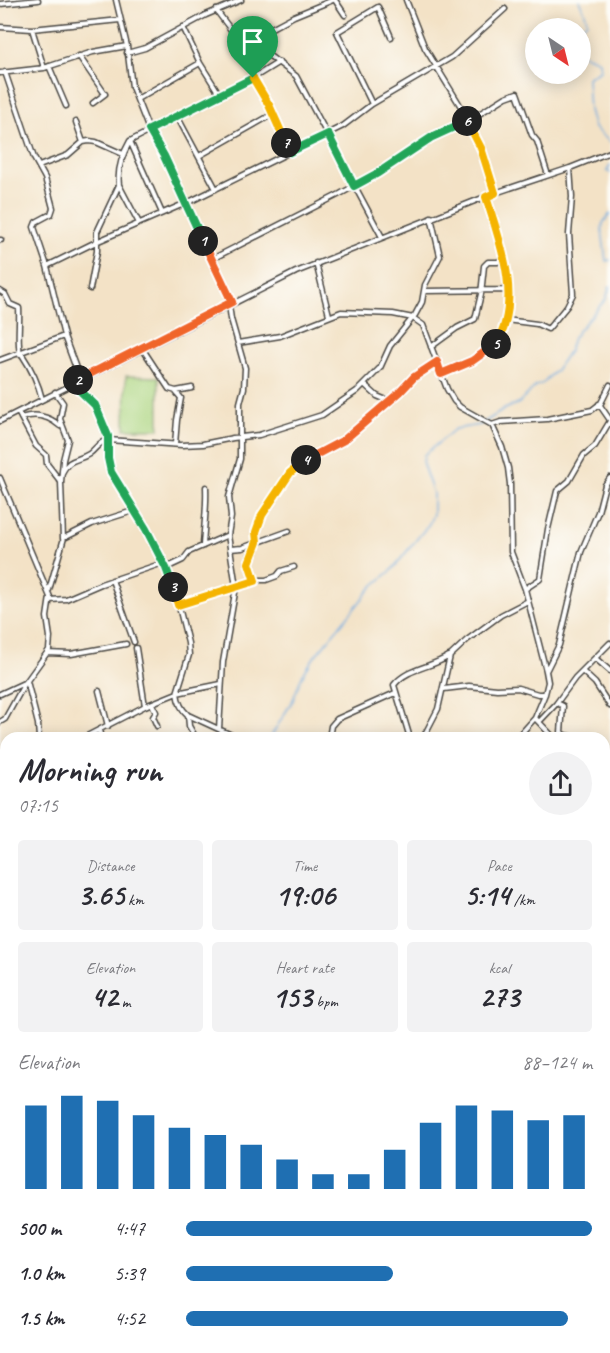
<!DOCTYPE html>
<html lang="en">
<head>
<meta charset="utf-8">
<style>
	:root { --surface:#fff; --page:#f2f2f3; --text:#2b2b33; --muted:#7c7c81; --accent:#1f6fb2 }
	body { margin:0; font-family:Caveat,sans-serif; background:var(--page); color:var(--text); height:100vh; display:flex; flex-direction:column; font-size:22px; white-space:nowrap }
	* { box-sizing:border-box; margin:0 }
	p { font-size:20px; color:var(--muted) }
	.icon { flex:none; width:33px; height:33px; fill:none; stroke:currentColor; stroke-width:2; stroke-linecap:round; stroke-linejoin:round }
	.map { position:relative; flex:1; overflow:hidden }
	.drawer { position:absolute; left:0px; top:732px; width:610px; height:621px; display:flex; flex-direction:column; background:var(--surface); border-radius:18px 18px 0 0; box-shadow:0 3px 15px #0003 }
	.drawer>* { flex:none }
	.needle { width:39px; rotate:145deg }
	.controls { position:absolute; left:525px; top:18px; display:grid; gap:12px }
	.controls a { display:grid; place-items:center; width:66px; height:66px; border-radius:50%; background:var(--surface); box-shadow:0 3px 15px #0003; font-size:30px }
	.pin { position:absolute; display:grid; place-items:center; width:51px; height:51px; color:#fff; margin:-62px -26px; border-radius:50% 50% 50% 0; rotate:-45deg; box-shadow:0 0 6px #0007 }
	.pin .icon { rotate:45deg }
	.km { position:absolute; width:30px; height:30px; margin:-15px; border-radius:50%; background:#222; color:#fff; font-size:16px; line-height:30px; text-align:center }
	.round { display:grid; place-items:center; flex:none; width:63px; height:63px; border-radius:32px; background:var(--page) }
	.overview { display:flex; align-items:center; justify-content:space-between; height:102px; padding:0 18px }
	h1 { font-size:33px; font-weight:700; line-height:45px }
	.stats { display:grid; grid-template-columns:repeat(3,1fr); gap:9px; height:102px; padding:6px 18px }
	.stats div { display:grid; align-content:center; border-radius:6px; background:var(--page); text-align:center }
	.stats b { font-size:30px; font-weight:700 }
	.stats small { font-size:16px; font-weight:400 }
	.stats p { font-size:16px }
	.chart { height:168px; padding:12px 18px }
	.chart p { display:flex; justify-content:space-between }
	.chart svg { width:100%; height:108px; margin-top:6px; stroke:var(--accent); stroke-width:6 }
	ul { padding:0 18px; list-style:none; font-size:20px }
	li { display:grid; grid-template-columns:96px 72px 1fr; align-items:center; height:45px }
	li i { height:15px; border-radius:8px; background:var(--accent) }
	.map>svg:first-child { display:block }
	.built { fill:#dddebc }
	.industrial { fill:#c2c6b9 }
	.green { fill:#acd580; stroke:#6c8056; stroke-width:1.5 }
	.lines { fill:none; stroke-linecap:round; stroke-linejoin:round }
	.stream { stroke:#6faadf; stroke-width:1.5 }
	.minor-casing { stroke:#494642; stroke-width:7 }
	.major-casing { stroke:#494642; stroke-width:8 }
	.highway-casing { stroke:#494642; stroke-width:10 }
	.minor { stroke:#fff; stroke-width:4 }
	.major { stroke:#fff; stroke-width:5 }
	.highway { stroke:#fff; stroke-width:7 }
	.rail-casing { stroke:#2b2b2b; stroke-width:4 }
	.rail { stroke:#fdfcf7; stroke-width:1.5; stroke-dasharray:4.5; stroke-linecap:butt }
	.split-1-casing { stroke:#fff; stroke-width:12 }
	.split-2-casing { stroke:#fff; stroke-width:12 }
	.split-3-casing { stroke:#fff; stroke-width:12 }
	.split-4-casing { stroke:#fff; stroke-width:12 }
	.split-5-casing { stroke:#fff; stroke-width:12 }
	.split-6-casing { stroke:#fff; stroke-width:12 }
	.split-7-casing { stroke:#fff; stroke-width:12 }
	.split-8-casing { stroke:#fff; stroke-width:12 }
	.split-1 { stroke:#22a559; stroke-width:8 }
	.split-2 { stroke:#f0652b; stroke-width:8 }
	.split-3 { stroke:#22a559; stroke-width:8 }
	.split-4 { stroke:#f5b400; stroke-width:8 }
	.split-5 { stroke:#f0652b; stroke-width:8 }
	.split-6 { stroke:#f5b400; stroke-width:8 }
	.split-7 { stroke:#22a559; stroke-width:8 }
	.split-8 { stroke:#f5b400; stroke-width:8 }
</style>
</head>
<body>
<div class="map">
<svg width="610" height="1353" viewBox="0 0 610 1353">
	<rect width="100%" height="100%" fill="#fdfcf7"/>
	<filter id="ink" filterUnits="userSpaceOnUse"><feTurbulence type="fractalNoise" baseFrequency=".0167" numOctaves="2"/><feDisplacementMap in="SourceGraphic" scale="12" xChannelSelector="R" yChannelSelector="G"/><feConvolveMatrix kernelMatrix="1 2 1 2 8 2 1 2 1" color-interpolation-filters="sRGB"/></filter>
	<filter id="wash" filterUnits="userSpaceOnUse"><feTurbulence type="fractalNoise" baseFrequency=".008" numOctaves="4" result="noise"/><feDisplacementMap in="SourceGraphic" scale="24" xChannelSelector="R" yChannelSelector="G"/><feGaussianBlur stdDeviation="1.35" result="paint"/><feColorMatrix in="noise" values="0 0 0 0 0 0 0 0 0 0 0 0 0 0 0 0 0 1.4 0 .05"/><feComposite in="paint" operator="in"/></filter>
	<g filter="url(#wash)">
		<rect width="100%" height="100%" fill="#f3e2c6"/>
		<path class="built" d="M193 1347H293L295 1353H198Z"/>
		<path class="industrial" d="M468 1347H566L579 1353H484Z"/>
		<path class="green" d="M126 376 159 377V429H125Z"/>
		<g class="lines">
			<path class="stream" d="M579 0C582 8 587 14 587 22L580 28
				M580 53 599 61 600 70 587 78 589 110 594 128 610 142
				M610 165 607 171 610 173
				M610 214 603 223 602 230 606 261 610 260
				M270 738 293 700 302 676 315 656 373 586 392 570 429 524 433 514V493L423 465 424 455 455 429 480 425 505 409 519 403 537 385 542 384 556 370 569 351 573 338 578 331 606 299 610 286
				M604 1075 610 1070"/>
		</g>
	</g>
	<g filter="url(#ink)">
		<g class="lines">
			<defs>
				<path id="minor" d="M116 0 127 46 132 87 149 130 164 156 232 302
					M335 0 345 15
					M406 0 425 48 463 110 481 148 495 193
					M0 4 38 0
					M216 10 237 38 271 57 296 76 382 237
					M0 27 32 29 120 20
					M183 27 200 63 220 95
					M32 29 44 68
					M245 42 294 16 333 0
					M127 53 145 48 206 15 241 0
					M79 56 105 94 93 103
					M49 66 66 106
					M5 72 34 158 45 178 53 208 51 214 36 222 34 227 47 266 64 336 80 379
					M0 73 44 68 93 52 127 46
					M253 78 269 105 290 151
					M137 99 200 63
					M372 104 337 32 378 7 391 37
					M177 116 216 189
					M76 122 83 142
					M130 141C122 155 117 169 119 185L139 223
					M199 156 273 114
					M39 166 68 155 83 142 89 141 96 142 123 154
					M162 213 130 141 253 78 279 62
					M0 240H1
					M212 259 340 194 378 173 432 137 468 121 506 97 517 93 532 135 537 141 548 175
					M316 263 329 315
					M47 266 96 242 193 200 343 126 372 104 452 57 505 9
					M90 289 97 251V232L119 185
					M0 291 5 294 10 304 19 308C20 324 17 338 20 354
					M424 291 508 290
					M506 320 537 324 548 329 567 306 573 294 569 234 572 197 570 168
					M238 343 280 336 341 312 393 314 413 318 423 325 447 389 454 401 460 407 492 425 502 447 508 468 510 484 511 552 525 589 546 671
					M431 347 457 328 475 319 481 294 484 266 488 262H498L503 258
					M142 348 169 389 176 391 192 388
					M21 353C31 368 38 382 42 399
					M0 360 64 336
					M441 373C460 366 479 360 494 345 499 341 500 334 502 329 518 287 499 237 486 197
					M72 383 95 405 108 436V458L111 472 146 529 166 568 178 603 188 643 189 655 177 693C178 701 182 710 188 715L238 738
					M365 385 377 396 389 401
					M55 392 63 403 60 419 68 440 63 460 61 482 63 539
					M599 404 610 420
					M18 412 36 446 46 455 47 464 61 482
					M21 418C35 413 49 416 60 426
					M0 421 296 272 495 193 570 168 610 152
					M492 425 501 422 547 419 592 410 601 403 610 385
					M175 444 177 420 181 398 176 392
					M62 473C70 457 76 462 89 454 97 448 97 443 108 440L182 445 203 444 233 438 259 435 322 415 357 391 380 368 390 346 415 315 422 302 425 285 440 256 431 217
					M0 478 50 597 47 617 50 637 49 650 26 682 0 694
					M203 546C204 525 207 508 206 487
					M230 549 242 548 289 531
					M166 568 183 560 189 552 228 535
					M112 580 134 642
					M255 581 249 567 250 555 253 553 257 542 256 532 262 515 294 469 301 463 344 440 400 392 411 380 437 362
					M525 589 540 579 548 529 557 491 569 481 584 455 595 446 610 421
					M49 590 64 538 92 524 136 510
					M50 600 66 599 101 584 163 563
					M178 605 258 580H266L277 576 281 571 294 567
					M136 648 145 706
					M47 653 71 654 126 644
					M595 658 610 671
					M582 671 595 683 610 706
					M27 681 38 724 39 738
					M444 689 469 686 497 689 518 688 538 694H545
					M99 691 108 726
					M557 703 563 706 561 732 564 735 580 738
					M152 704 156 712 153 717 157 726
					M188 715 189 726 196 738
					M535 718 554 738
					M0 722 5 719 25 683
					M539 722 556 704 575 678 610 643
					M219 729 223 662 236 587 228 535 231 517 229 497 240 459V403L244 388 245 368 231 319 229 305
					M99 730 101 738
					M83 738 145 706 177 693 221 684
					M329 738 331 726 337 719 395 693
					M410 738 394 685C407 668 431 668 449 656
					M423 738 438 709 450 656 467 640 501 615 528 601
					M517 738 535 718 545 694 548 682 546 671 559 645 581 552 598 512 605 485 610 478
					M0 754 6 775
					M604 758 610 755
					M0 781 6 778
					M604 790 606 796
					M604 810 610 820
					M604 860 610 859
					M0 923 6 921
					M604 929 610 926
					M604 945 610 949
					M0 1020 2 1027
					M604 1026 610 1031
					M604 1126 610 1125
					M0 1193 6 1197
					M0 1204 6 1206
					M1 1225 6 1229
					M0 1247 6 1246
					M604 1252 610 1247
					M0 1262 6 1265
					M6 1326 4 1333 6 1335
					M604 1328 610 1323
					M23 1347 32 1353
					M48 1347 53 1353
					M186 1347 192 1353
					M326 1347 327 1353
					M377 1347V1353
					M448 1347 462 1353
					M576 1347 597 1353 610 1350
					M38 1353 43 1348 49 1347
					M273 1353V1347
					M409 1353V1347"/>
				<path id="major" d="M0 1094H6"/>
				<path id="highway" d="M0 1041 6 1057
					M117 1347 118 1353
					M103 1353 104 1347"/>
			</defs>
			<use href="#minor" class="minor-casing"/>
			<use href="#major" class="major-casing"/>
			<use href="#highway" class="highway-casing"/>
			<use href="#minor" class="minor"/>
			<use href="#major" class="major"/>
			<use href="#highway" class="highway"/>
			<defs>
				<path id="rail" d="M0 1250H6
					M496 1347 512 1353"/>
			</defs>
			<use href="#rail" class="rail-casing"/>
			<use href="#rail" class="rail"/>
		</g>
	</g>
	<g class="lines" filter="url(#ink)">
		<defs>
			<path id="split-1" d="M203 241 164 156 149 130 253 78"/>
			<path id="split-2" d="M78 380 232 302 203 241"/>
			<path id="split-3" d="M78 380 72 383 95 405 108 436V458L111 472 146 529 166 568 173 587"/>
			<path id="split-4" d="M173 587 178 605 255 581 249 563 257 542 256 532 262 515 290 473 306 460"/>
			<path id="split-5" d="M306 460 344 440 400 392 414 377 437 362 441 374 472 361 496 344"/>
			<path id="split-6" d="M467 121 481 148 495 193 486 197C500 241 523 301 496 344"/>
			<path id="split-7" d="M286 143 290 152 328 134 354 186 378 173 432 137 467 121"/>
			<path id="split-8" d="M253 78 269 105 286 143"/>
		</defs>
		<use href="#split-1" class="split-1-casing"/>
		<use href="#split-2" class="split-2-casing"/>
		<use href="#split-3" class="split-3-casing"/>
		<use href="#split-4" class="split-4-casing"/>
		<use href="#split-5" class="split-5-casing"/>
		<use href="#split-6" class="split-6-casing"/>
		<use href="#split-7" class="split-7-casing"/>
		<use href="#split-8" class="split-8-casing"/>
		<use href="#split-1" class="split-1"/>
		<use href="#split-2" class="split-2"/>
		<use href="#split-3" class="split-3"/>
		<use href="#split-4" class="split-4"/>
		<use href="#split-5" class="split-5"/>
		<use href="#split-6" class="split-6"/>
		<use href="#split-7" class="split-7"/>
		<use href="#split-8" class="split-8"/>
	</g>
</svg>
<div class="controls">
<a><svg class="needle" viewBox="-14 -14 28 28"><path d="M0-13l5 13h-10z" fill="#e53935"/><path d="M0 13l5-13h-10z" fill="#7c7c81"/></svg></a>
</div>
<div class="pin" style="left:253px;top:78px;background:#1e9e55"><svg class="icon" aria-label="arrive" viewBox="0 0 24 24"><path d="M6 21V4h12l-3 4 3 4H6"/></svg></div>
<b class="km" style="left:203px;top:241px">1</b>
<b class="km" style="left:78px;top:380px">2</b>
<b class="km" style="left:173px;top:587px">3</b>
<b class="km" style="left:306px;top:460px">4</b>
<b class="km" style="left:496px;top:344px">5</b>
<b class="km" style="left:467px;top:121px">6</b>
<b class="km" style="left:286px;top:143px">7</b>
<section class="drawer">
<div class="overview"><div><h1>Morning run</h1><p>07:15</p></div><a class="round"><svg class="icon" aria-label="share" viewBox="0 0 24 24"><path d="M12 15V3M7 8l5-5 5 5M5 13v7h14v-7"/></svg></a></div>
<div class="stats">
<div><p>Distance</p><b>3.65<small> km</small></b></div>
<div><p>Time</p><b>19:06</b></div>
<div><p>Pace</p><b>5:14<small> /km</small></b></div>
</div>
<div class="stats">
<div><p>Elevation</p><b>42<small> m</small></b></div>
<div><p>Heart rate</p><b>153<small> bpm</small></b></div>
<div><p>kcal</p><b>273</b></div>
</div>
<div class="chart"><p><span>Elevation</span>88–124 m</p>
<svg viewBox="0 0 160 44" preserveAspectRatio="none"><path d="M5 44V10M15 44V6M25 44V8M35 44V14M45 44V19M55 44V22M65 44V26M75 44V32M85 44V38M95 44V38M105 44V28M115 44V17M125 44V10M135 44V12M145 44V16M155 44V14"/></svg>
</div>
<ul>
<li><b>500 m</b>4:47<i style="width:100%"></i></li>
<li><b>1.0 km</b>5:39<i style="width:51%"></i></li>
<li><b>1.5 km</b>4:52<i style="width:94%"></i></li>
</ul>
</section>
</div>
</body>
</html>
